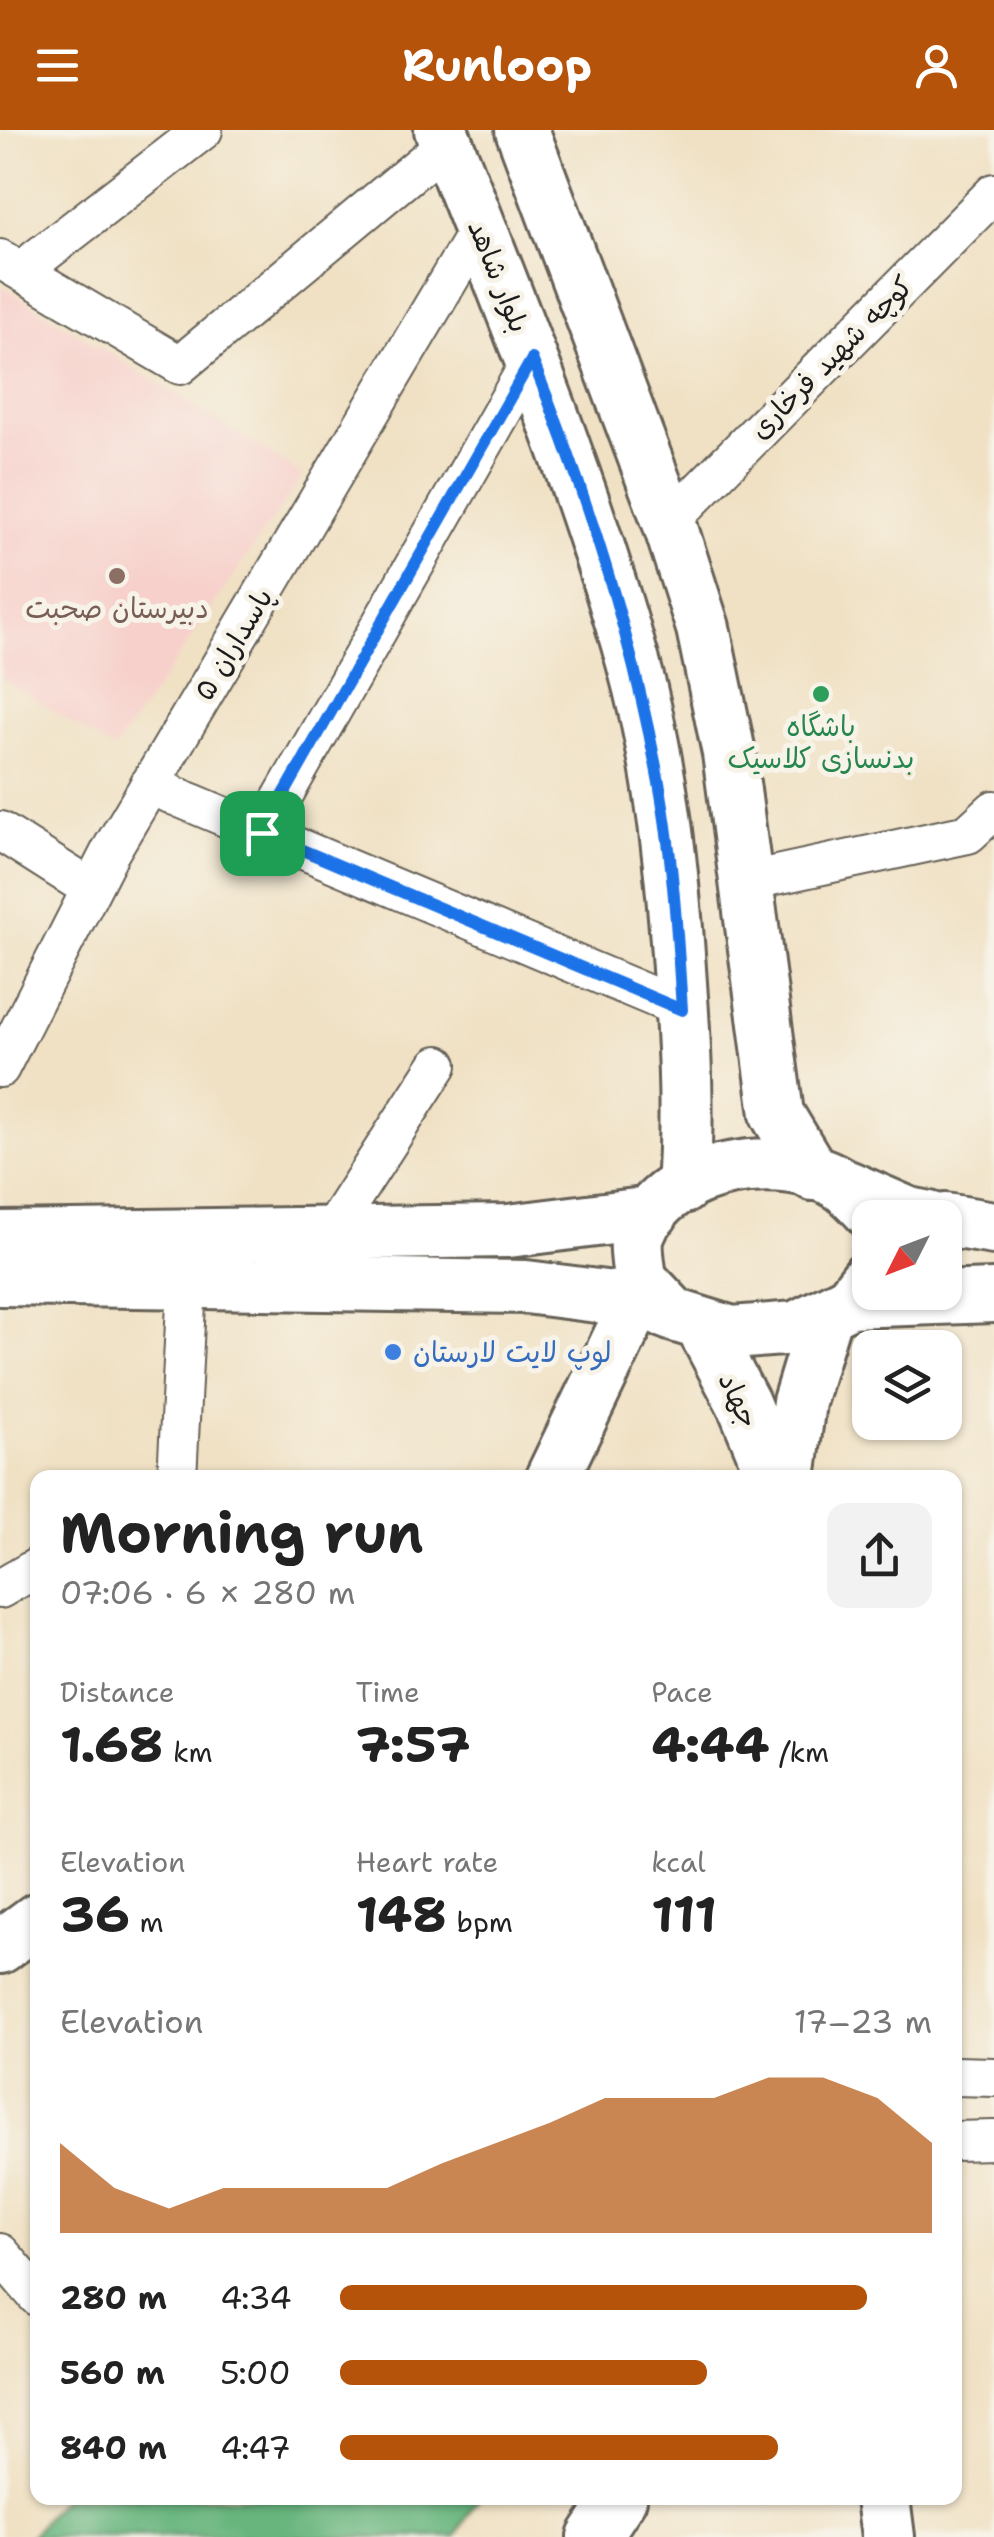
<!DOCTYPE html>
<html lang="en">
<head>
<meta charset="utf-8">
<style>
	:root { --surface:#fff; --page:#f2f2f2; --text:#222; --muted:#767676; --accent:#b45309 }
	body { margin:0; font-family:"Shantell Sans","Playpen Sans Arabic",sans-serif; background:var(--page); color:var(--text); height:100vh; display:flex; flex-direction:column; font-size:38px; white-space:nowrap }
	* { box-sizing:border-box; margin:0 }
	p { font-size:32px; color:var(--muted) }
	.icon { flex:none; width:55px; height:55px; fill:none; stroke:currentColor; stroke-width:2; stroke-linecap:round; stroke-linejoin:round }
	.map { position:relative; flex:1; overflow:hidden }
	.details { position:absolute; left:30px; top:1340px; width:932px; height:1035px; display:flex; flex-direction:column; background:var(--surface); border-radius:20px; box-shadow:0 2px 8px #0004 }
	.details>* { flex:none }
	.needle { width:65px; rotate:228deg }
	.controls { position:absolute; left:852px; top:1070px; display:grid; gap:20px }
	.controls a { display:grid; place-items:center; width:110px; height:110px; border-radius:20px; background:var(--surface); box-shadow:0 2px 8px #0004; font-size:50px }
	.pin { position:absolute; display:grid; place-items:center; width:85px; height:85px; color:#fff; margin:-42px; border-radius:20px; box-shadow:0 5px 15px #0006 }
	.round { display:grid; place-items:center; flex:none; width:105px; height:105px; border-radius:20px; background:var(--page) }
	.headline { display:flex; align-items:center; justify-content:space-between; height:170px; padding:0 30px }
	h1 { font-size:55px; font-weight:700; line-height:75px }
	.metrics { display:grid; grid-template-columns:repeat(3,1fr); gap:15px; height:170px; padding:10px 30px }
	.metrics div { display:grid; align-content:center }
	.metrics b { font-size:50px; font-weight:700 }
	.metrics small { font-size:28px; font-weight:400 }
	.metrics p { font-size:28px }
	.chart { height:280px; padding:20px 30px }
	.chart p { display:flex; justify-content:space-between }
	.chart svg { width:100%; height:180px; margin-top:10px; fill:var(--accent); opacity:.7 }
	ul { padding:0 30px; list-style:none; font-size:32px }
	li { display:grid; grid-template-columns:160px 120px 1fr; align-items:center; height:75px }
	li i { height:25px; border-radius:12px; background:var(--accent) }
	header { display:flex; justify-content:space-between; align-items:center; height:130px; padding:0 30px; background:var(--accent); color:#fff; font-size:45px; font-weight:700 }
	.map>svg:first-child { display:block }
	.built { fill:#f7d0cb }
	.forest { fill:#68b57e; stroke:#42684d; stroke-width:2.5 }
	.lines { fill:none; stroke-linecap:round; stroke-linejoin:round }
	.street-casing { stroke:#666157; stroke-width:42 }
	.secondary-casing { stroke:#666157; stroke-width:58 }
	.street { stroke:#fff; stroke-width:38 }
	.secondary { stroke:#fff; stroke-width:52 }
	.route-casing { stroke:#fff; stroke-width:20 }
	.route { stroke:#1a73e8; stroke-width:12 }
	.education-dot { fill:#8d6e63; stroke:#f7f3e8; stroke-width:4 }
	.leisure-dot { fill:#2e9e5b; stroke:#f7f3e8; stroke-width:4 }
	.shop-dot { fill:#3f7fe0; stroke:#f7f3e8; stroke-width:4 }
	.labels { text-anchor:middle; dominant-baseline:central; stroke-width:10; stroke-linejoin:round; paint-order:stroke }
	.street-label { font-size:28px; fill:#1c1c1c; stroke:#f7f3e8 }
	.education-label { font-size:28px; fill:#785e54; stroke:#f7f3e8 }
	.leisure-label { font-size:28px; fill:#27864d; stroke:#f7f3e8 }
	.shop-label { font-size:28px; fill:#366cbe; stroke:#f7f3e8; text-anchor:start }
</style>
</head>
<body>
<header><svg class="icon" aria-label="menu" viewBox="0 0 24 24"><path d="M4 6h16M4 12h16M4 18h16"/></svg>Runloop<svg class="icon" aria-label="person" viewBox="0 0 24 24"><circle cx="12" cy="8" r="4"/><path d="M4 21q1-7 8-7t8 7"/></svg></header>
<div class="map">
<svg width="994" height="2407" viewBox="0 0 994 2407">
	<rect width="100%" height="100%" fill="#f7f3e8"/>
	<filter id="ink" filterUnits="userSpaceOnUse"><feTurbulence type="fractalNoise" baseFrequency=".01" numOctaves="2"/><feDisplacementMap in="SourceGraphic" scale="20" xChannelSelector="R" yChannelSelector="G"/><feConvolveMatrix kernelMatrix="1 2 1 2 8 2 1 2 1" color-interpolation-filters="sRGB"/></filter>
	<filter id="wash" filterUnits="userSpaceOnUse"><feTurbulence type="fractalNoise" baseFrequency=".0048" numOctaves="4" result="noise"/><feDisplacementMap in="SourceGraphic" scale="40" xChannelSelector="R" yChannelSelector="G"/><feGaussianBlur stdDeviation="2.25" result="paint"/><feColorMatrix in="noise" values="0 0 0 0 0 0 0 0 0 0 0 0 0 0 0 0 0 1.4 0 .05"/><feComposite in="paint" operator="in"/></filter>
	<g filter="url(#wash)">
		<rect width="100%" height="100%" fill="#f0e1c4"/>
		<path class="built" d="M0 154 303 345 114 620 0 547Z"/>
		<path class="forest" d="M64 2368H479L456 2407H30Z"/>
	</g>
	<g filter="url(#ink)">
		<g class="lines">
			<defs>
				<path id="street" d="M0 129 180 235 446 14
					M21 141 203 0
					M669 392 994 63
					M149 655 682 879
					M0 701 91 759
					M262 703 532 229
					M748 751 968 704 994 680
					M0 938 110 722 480 97
					M329 1104 438 935
					M177 1348 187 1154
					M0 1459 38 1437
					M955 1946 994 1947
					M955 2011 994 2010
					M0 2123 38 2167"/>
				<path id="secondary" d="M441 0C511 176 582 350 633 532 662 636 673 746 680 853 685 923 688 987 683 1057
					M522 0 669 392 703 498 729 623 777 984 813 1044
					M847 1057 909 1084 929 1088
					M945 1090 994 1098
					M0 1108 508 1101 652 1083
					M870 1145 850 1171 796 1198 732 1203 674 1185 640 1149C639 1136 634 1115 639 1103 665 1034 786 1017 842 1055 855 1064 866 1077 876 1088
					M0 1149 526 1157 637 1171 674 1185
					M850 1171 994 1166
					M701 1194 743 1273 774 1348
					M552 1348 637 1171
					M789 1348 799 1272 826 1183
					M0 1817 38 1789
					M883 2368 888 2407
					M594 2407 620 2368"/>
			</defs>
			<use href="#street" class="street-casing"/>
			<use href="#secondary" class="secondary-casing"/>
			<use href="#street" class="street"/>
			<use href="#secondary" class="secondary"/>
		</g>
	</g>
	<g class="lines" filter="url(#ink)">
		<defs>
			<path id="route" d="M532 229C585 360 629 498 656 637 672 716 677 799 682 880L262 703Z"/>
		</defs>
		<use href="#route" class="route-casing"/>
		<use href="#route" class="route"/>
	</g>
	<circle class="education-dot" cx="117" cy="446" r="10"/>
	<circle class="leisure-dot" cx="821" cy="564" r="10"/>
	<circle class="shop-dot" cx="393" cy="1222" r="10"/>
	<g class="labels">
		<g class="street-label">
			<text transform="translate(499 146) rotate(68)">بلوار شاهد</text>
			<text transform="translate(831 227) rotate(-45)">کوچه شهید فرخاری</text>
			<text transform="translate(233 514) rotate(-59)">پاسداران ۵</text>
			<text transform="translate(739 1270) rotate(65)">جهاد</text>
		</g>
		<g class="education-label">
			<text x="117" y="478">دبیرستان صحبت</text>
		</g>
		<g class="leisure-label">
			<text x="821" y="596">باشگاه<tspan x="821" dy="32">بدنسازی کلاسیک</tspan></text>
		</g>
		<g class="shop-label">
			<text x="413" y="1222">لوپ لایت لارستان</text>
		</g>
	</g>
</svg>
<div class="controls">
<a><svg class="needle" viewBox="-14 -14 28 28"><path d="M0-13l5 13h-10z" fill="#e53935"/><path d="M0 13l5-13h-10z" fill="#767676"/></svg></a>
<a><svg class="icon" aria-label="layers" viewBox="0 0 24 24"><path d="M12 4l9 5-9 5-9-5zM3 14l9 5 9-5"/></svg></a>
</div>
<div class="pin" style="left:262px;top:703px;background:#1e9e55"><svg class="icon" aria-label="arrive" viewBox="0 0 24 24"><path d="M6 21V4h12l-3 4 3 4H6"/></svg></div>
<section class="details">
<div class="headline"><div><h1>Morning run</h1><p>07:06 · 6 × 280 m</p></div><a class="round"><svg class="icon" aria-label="share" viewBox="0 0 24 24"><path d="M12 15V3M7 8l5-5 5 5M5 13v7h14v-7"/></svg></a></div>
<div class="metrics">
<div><p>Distance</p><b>1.68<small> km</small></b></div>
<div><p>Time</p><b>7:57</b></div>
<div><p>Pace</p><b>4:44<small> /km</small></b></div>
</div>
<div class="metrics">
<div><p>Elevation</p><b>36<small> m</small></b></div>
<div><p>Heart rate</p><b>148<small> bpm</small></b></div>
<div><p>kcal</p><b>111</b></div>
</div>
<div class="chart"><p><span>Elevation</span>17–23 m</p>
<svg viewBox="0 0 160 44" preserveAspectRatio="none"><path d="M0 44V22L10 33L20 38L30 33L40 33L50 33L60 33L70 27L80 22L90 17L100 11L110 11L120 11L130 6L140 6L150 11L160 22V44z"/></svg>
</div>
<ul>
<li><b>280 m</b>4:34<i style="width:89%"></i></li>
<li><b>560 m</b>5:00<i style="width:62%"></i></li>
<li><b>840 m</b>4:47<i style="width:74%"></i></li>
</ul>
</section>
</div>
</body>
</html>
